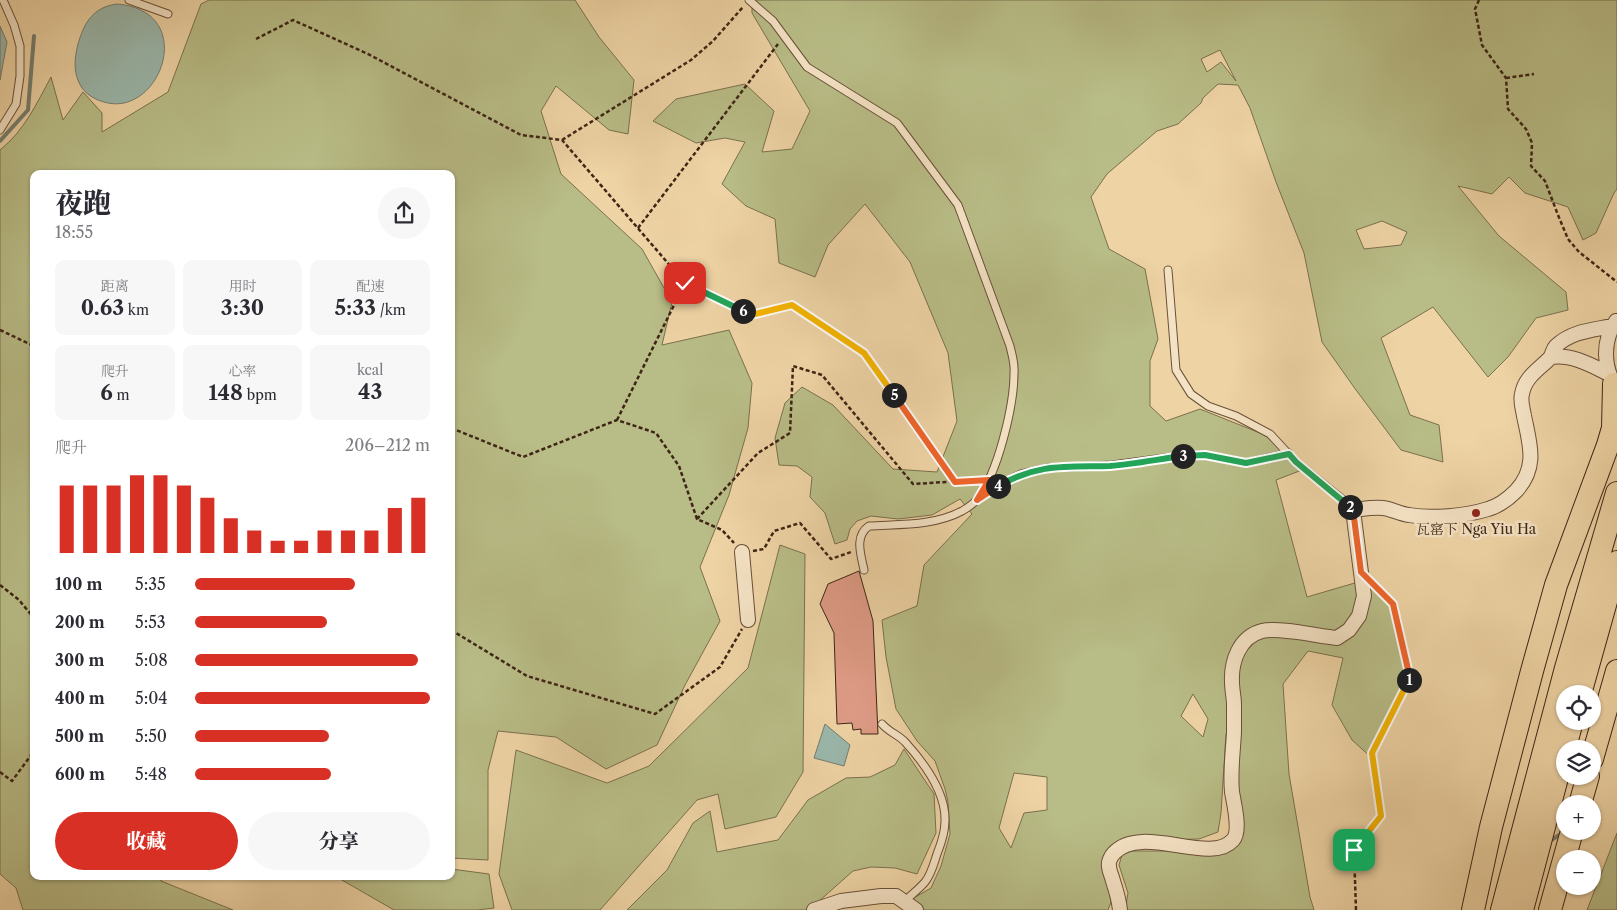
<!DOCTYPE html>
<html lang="zh">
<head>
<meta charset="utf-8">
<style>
	:root { --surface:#fff; --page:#f7f7f7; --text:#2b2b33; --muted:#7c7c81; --accent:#d93025 }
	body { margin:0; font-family:"Libre Caslon Text","Noto Serif SC",serif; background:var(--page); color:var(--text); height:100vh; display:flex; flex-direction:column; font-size:19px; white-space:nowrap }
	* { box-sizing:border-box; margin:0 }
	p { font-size:16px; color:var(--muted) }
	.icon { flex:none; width:28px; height:28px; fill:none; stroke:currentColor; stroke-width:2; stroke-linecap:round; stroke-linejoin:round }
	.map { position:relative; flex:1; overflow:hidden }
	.sheet { position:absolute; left:30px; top:170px; width:425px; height:710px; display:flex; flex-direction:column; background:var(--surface); border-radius:10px; box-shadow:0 1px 4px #0004 }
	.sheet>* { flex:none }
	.fabs { position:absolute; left:1556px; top:685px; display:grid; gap:10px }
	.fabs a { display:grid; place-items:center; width:45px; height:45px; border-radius:50%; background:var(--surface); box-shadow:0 1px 4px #0004; font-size:25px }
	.pin { position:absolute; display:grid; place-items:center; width:42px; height:42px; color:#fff; margin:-21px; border-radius:10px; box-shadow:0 2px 8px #0006 }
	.km { position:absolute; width:25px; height:25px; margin:-12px; border-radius:50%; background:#222; color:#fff; font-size:14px; line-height:25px; text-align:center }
	.round { display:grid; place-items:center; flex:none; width:52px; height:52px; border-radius:26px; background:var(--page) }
	.overview { display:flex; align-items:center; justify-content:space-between; height:85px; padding:0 25px }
	h1 { font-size:28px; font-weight:800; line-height:38px }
	.stats { display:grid; grid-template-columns:repeat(3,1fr); gap:8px; height:85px; padding:5px 25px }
	.stats div { display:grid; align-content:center; border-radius:10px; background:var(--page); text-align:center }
	.stats b { font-size:21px; font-weight:800 }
	.stats small { font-size:14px; font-weight:400 }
	.stats p { font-size:14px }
	.chart { height:140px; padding:10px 25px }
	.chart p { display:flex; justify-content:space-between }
	.chart svg { width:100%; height:90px; margin-top:5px; stroke:var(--accent); stroke-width:6 }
	.button { display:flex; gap:10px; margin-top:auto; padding:10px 25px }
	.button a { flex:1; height:58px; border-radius:30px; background:var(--accent); color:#fff; font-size:20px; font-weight:800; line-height:58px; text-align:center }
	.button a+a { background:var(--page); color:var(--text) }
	ul { padding:0 25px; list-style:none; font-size:16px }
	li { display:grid; grid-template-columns:80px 60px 1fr; align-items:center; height:38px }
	li i { height:12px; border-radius:6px; background:var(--accent) }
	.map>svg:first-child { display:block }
	.green { fill:#b8bc86; stroke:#7b704e; fill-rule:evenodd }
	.water { fill:#9ab7ab; stroke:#757d6f }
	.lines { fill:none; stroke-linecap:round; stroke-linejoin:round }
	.stream { stroke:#757d6f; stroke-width:4 }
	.building { fill:#de9a85; stroke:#3e2515 }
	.service-casing { stroke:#6a5039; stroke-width:9 }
	.minor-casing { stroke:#6a5039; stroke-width:16 }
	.trunk-casing { stroke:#3e2515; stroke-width:24 }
	.path { stroke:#3e2515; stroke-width:2.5; stroke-dasharray:4 2.5; stroke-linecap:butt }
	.service { stroke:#f4e2c4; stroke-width:7 }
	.minor { stroke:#f4e2c4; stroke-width:14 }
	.trunk { stroke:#eed3a4; stroke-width:22 }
	.split-1-casing { stroke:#fff; stroke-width:10 }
	.split-2-casing { stroke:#fff; stroke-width:10 }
	.split-3-casing { stroke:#fff; stroke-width:10 }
	.split-4-casing { stroke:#fff; stroke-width:10 }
	.split-5-casing { stroke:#fff; stroke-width:10 }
	.split-6-casing { stroke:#fff; stroke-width:10 }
	.split-7-casing { stroke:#fff; stroke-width:10 }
	.split-1 { stroke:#f5b400; stroke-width:6 }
	.split-2 { stroke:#f0652b; stroke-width:6 }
	.split-3 { stroke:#22a559; stroke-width:6 }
	.split-4 { stroke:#22a559; stroke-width:6 }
	.split-5 { stroke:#f0652b; stroke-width:6 }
	.split-6 { stroke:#f5b400; stroke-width:6 }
	.split-7 { stroke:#22a559; stroke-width:6 }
	.poi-dot { fill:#8f2418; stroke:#f4e2c4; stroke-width:2 }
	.labels { text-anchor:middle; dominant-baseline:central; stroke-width:5; stroke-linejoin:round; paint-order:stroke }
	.poi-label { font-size:14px; fill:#3e2515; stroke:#f4e2c4 }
</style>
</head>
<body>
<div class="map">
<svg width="1617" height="910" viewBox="0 0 1617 910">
	<rect width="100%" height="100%" fill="#eed3a4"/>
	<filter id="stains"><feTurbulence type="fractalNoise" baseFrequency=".004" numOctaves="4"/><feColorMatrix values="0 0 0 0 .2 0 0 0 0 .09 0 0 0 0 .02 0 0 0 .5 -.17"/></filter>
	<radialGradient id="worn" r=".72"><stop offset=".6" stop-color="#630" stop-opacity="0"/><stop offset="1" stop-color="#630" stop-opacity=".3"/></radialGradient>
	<path class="green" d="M209 0H575L599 37 634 80 628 134 609 130 556 86 541 111 561 174 642 249 672 302 662 345 729 330 752 383 748 428 729 495 700 567 720 621 685 685 657 745 606 769 556 737 498 731 488 770V860L451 858V174H34V876H163L161 881 233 910H23L16 888 0 874V150C24 131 37 103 51 77L63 120 83 92 102 113V132L168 92 201 4Z
		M752 0H1617V189L1614 193 1596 233 1583 240 1568 207 1525 193 1509 177 1492 194 1458 186 1499 236 1566 292 1568 310 1536 318 1508 357 1488 377 1433 307 1381 338 1410 415 1439 425 1443 462 1401 450 1356 390 1322 342 1304 253 1276 182 1250 108 1238 85 1218 84 1203 98 1201 103 1178 124 1157 131 1107 174 1091 197 1109 249 1145 269 1158 339 1150 361V406L1166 421 1200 409 1265 435 1302 470 1276 480 1307 597 1365 580 1393 604 1413 672 1373 759 1352 740 1332 705 1343 658 1308 651 1283 684 1289 774 1310 897 1314 910H1125L1128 893 1119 865 1123 851H1231L1238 842 1231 738 1226 734 1221 813 1218 832 1199 839 1117 841 1104 857 1111 902 1108 910H908L912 899 931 888 941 866 950 834 948 802 945 789 935 761 917 741 896 709 886 657 882 620 917 606 924 565 972 514 960 499 932 515 898 519 871 516 857 521 850 529 847 540 835 544 825 513 810 497 812 477 797 466 779 465 775 438 785 403 802 387 833 405 893 469 937 472 957 421 948 353 910 262 865 204 828 245 815 277 779 263 775 219 746 206 722 184 745 142 725 138 696 143 653 121 676 99 745 84 774 111 762 152 792 149 810 111 752 13ZM1220 50 1236 81 1221 62 1207 72 1201 59ZM1382 221 1407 232 1401 245 1364 249 1356 230ZM1193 694 1208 719 1203 737 1181 716ZM1014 773 1047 777V810L1024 813 1011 848 999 828Z
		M780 545 805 554 803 772 776 817 725 829 718 794 697 800 600 910H512L499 874 516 750 607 783 649 766 748 668Z
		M904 749 934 794 936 833 917 874 895 868 871 867 853 871 809 910H627L667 870 693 823 710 811 717 852 778 840 808 800 846 778 870 777 895 765Z
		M1617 833V910H1587Z
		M451 869 489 874 494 908 477 910H394L335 876H451Z"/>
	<path class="water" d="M117 4C200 11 160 119 104 102 96 100 87 95 82 88 73 74 74 60 78 44 84 23 93 7 117 4Z
		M0 26 7 42 0 80Z
		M825 724 850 745 844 766 814 758Z"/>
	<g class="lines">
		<path class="stream" d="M0 141 28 110 34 36
			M1548 842 1564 832"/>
	</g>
	<path class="building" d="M859 571 873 621 878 734H861V729L853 730 852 723 837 724 834 633 820 604 828 584Z"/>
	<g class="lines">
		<defs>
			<path id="service" d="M129 0 168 14
				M749 0 773 21 807 67 897 123 958 205 1010 346C1012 355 1015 364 1014 373 1014 405 998 474 977 499 974 504 967 508 962 511 934 526 900 524 869 526 854 536 861 555 864 570
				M0 130 16 104 20 76V46L14 25 3 0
				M1168 270 1176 370 1191 394 1208 406 1236 416 1270 434 1296 462 1347 503 1353 510
				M979 499 999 485 1021 474 1048 468 1112 465 1187 455H1205L1246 463 1289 453
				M882 724C890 733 899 735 906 743 924 763 946 792 945 821 945 832 941 844 937 854 934 863 931 875 925 882 919 889 911 895 905 901"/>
			<path id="minor" d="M1616 321C1602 341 1603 369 1617 388
				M1551 357C1572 354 1591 365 1609 374
				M742 552 748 620
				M814 910 841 901 881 896H896L916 910
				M1120 910C1119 900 1116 890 1113 881 1112 876 1109 871 1109 866 1108 862 1111 856 1114 853 1142 823 1210 866 1233 840 1241 831 1234 804 1232 792 1230 772 1233 752 1234 732 1234 723 1234 714 1234 705 1234 697 1232 690 1232 682 1231 662 1239 637 1262 631 1279 627 1317 636 1337 638L1349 630 1359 616 1364 596 1353 510C1363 509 1373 507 1383 508 1392 509 1400 514 1409 515 1431 519 1466 516 1488 509 1499 506 1508 499 1516 491 1538 467 1530 445 1524 416 1523 409 1520 401 1522 394 1525 377 1538 370 1549 359 1553 355 1552 350 1556 346 1572 331 1593 330 1612 326"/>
			<path id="trunk" d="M1580 694 1617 562
				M1592 759 1617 671
				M1580 804 1588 776
				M1473 910 1491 827 1532 671 1556 585 1608 445 1613 428 1614 384
				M1502 910 1566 668 1617 493
				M1522 910 1572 721
				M1550 910 1572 831"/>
		</defs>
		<use href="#service" class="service-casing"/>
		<use href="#minor" class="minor-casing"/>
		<use href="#trunk" class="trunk-casing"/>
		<path class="path" d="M1479 0 1475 9 1482 45 1506 78 1508 109 1526 129 1532 143 1531 166 1545 181 1558 215 1568 239 1579 252 1617 282
			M256 39 293 20 368 54 521 135 562 140 685 283 617 420
			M1506 78 1534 74
			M562 140 691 60 713 41 743 7
			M638 228 778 44
			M685 283 751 315 792 305 864 353 955 482
			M0 330 34 346
			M451 428 523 457 617 420 656 433 679 466 697 519 722 530 734 543
			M697 519 758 453 790 433 793 366 822 375 913 484 977 480
			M753 551 764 549 774 531 800 523 831 559 851 552
			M0 585 19 600 34 618
			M451 630 527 676 655 714 720 667 742 629
			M0 772 12 781 34 751
			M1356 910 1354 850 1381 815 1372 753 1410 677 1393 604 1376 587"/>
		<use href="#service" class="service"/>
		<use href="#minor" class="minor"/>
		<use href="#trunk" class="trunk"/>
	</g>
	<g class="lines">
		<defs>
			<path id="split-1" d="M1354 850 1381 816 1372 753 1409 680"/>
			<path id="split-2" d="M1350 507 1353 510 1361 572 1393 604 1410 678 1409 680"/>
			<path id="split-3" d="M1183 456 1205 455 1246 463 1289 454 1296 462 1350 507"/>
			<path id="split-4" d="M998 486C1039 463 1066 467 1110 466 1135 464 1159 459 1183 456"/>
			<path id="split-5" d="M894 395 955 482 989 480 977 500 998 486"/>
			<path id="split-6" d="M743 311 751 315 792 305 864 353 894 395"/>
			<path id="split-7" d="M685 283 743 311"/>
		</defs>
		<use href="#split-1" class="split-1-casing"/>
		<use href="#split-2" class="split-2-casing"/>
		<use href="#split-3" class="split-3-casing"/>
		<use href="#split-4" class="split-4-casing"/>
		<use href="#split-5" class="split-5-casing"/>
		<use href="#split-6" class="split-6-casing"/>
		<use href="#split-7" class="split-7-casing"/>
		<use href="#split-1" class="split-1"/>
		<use href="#split-2" class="split-2"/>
		<use href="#split-3" class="split-3"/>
		<use href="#split-4" class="split-4"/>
		<use href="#split-5" class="split-5"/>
		<use href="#split-6" class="split-6"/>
		<use href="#split-7" class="split-7"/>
	</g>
	<circle class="poi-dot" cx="1476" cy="513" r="5"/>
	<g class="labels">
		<g class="poi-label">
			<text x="1476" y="529">瓦窰下 Nga Yiu Ha</text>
		</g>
	</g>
	<rect width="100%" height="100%" filter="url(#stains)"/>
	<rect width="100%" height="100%" fill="url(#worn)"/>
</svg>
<div class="fabs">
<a><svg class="icon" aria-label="locate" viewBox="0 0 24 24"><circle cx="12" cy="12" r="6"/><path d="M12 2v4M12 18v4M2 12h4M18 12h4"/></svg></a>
<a><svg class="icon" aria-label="layers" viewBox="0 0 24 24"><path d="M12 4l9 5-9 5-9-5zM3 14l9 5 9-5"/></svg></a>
<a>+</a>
<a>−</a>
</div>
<div class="pin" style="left:1354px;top:850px;background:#1e9e55"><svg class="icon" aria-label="arrive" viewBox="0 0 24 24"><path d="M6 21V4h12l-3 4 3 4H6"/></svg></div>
<div class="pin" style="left:685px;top:283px;background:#d93025"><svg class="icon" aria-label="check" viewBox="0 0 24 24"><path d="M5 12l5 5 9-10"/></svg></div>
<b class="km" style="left:1409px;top:680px">1</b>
<b class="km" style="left:1350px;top:507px">2</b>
<b class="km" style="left:1183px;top:456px">3</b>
<b class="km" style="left:998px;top:486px">4</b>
<b class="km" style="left:894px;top:395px">5</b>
<b class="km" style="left:743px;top:311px">6</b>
<section class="sheet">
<div class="overview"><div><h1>夜跑</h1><p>18:55</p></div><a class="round"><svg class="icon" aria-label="share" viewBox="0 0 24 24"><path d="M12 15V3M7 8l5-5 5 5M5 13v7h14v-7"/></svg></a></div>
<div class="stats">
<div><p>距离</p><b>0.63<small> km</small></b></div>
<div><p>用时</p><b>3:30</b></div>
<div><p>配速</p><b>5:33<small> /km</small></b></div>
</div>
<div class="stats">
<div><p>爬升</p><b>6<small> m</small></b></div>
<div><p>心率</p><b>148<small> bpm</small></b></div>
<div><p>kcal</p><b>43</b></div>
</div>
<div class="chart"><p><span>爬升</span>206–212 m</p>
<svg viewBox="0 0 160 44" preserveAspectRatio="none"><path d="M5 44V11M15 44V11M25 44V11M35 44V6M45 44V6M55 44V11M65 44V17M75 44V27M85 44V33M95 44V38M105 44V38M115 44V33M125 44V33M135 44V33M145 44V22M155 44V17"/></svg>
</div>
<ul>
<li><b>100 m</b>5:35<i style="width:68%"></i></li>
<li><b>200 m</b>5:53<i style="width:56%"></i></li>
<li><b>300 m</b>5:08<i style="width:95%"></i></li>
<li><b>400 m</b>5:04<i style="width:100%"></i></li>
<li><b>500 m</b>5:50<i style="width:57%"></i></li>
<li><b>600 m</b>5:48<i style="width:58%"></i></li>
</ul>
<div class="button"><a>收藏</a><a>分享</a></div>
</section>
</div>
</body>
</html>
